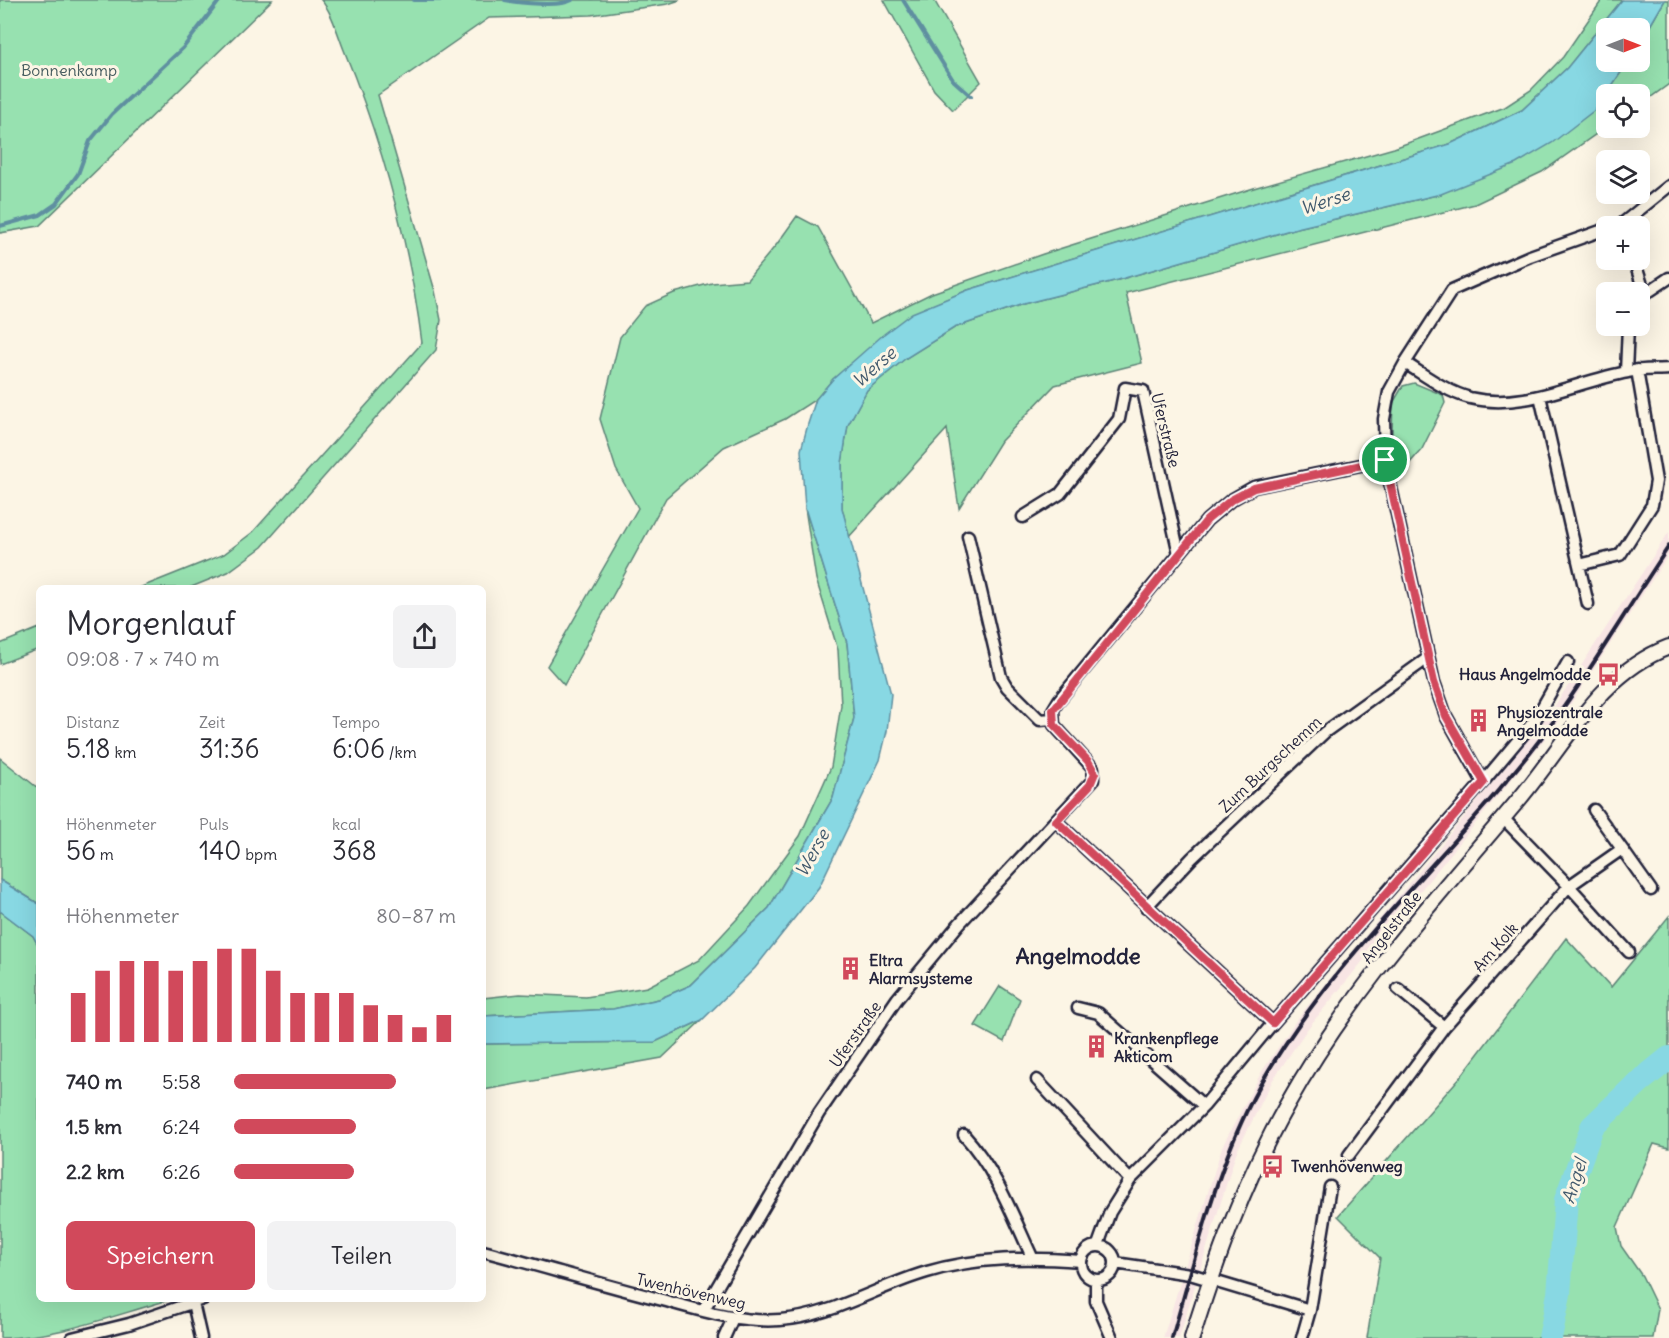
<!DOCTYPE html>
<html lang="de">
<head>
<meta charset="utf-8">
<style>
	:root { --surface:#fff; --page:#f2f2f3; --text:#2b2b33; --muted:#7c7c81; --accent:#d1495b }
	body { margin:0; font-family:Delius,sans-serif; background:var(--page); color:var(--text); height:100vh; display:flex; flex-direction:column; font-size:22px; white-space:nowrap }
	* { box-sizing:border-box; margin:0 }
	p { font-size:20px; color:var(--muted) }
	.icon { flex:none; width:33px; height:33px; fill:none; stroke:currentColor; stroke-width:2; stroke-linecap:round; stroke-linejoin:round }
	.map { position:relative; flex:1; overflow:hidden }
	.drawer { position:absolute; left:36px; top:585px; width:450px; height:717px; display:flex; flex-direction:column; background:var(--surface); border-radius:9px; box-shadow:0 6px 24px #0002 }
	.drawer>* { flex:none }
	.needle { width:39px; rotate:90deg }
	.controls { position:absolute; left:1596px; top:18px; display:grid; gap:12px }
	.controls a { display:grid; place-items:center; width:54px; height:54px; border-radius:9px; background:var(--surface); box-shadow:0 6px 24px #0002; font-size:30px }
	.pin { position:absolute; display:grid; place-items:center; width:51px; height:51px; color:#fff; margin:-26px; border:3px solid #fff; border-radius:50%; box-shadow:0 2px 6px #0007 }
	.round { display:grid; place-items:center; flex:none; width:63px; height:63px; border-radius:9px; background:var(--page) }
	.summary { display:flex; align-items:center; justify-content:space-between; height:102px; padding:0 30px }
	h1 { font-size:33px; font-weight:600; line-height:45px }
	.figures { display:grid; grid-template-columns:repeat(3,1fr); gap:9px; height:102px; padding:6px 30px }
	.figures div { display:grid; align-content:center }
	.figures b { font-size:26px; font-weight:600 }
	.figures small { font-size:16px; font-weight:400 }
	.figures p { font-size:16px }
	.chart { height:168px; padding:12px 30px }
	.chart p { display:flex; justify-content:space-between }
	.chart svg { width:100%; height:108px; margin-top:6px; stroke:var(--accent); stroke-width:6 }
	.action { display:flex; gap:12px; margin-top:auto; padding:12px 30px }
	.action a { flex:1; height:69px; border-radius:9px; background:var(--accent); color:#fff; font-size:24px; font-weight:600; line-height:69px; text-align:center }
	.action a+a { background:var(--page); color:var(--text) }
	ul { padding:0 30px; list-style:none; font-size:20px }
	li { display:grid; grid-template-columns:96px 72px 1fr; align-items:center; height:45px }
	li i { height:15px; border-radius:8px; background:var(--accent) }
	.map>svg:first-child { display:block }
	.built { fill:#f8e5e4 }
	.green { fill:#97e1b0; stroke:#5c8276; stroke-width:1.5 }
	.water { fill:#88d8e3; stroke:#5f8fa0; stroke-width:1.5 }
	.lines { fill:none; stroke-linecap:round; stroke-linejoin:round }
	.stream { stroke:#5f8fa0; stroke-width:4 }
	.river { stroke:#88d8e3; stroke-width:24 }
	.minor-casing { stroke:#22223b; stroke-width:15 }
	.tertiary-casing { stroke:#22223b; stroke-width:18 }
	.minor { stroke:#fcf5e5; stroke-width:10 }
	.tertiary { stroke:#fcf5e5; stroke-width:14 }
	.rail { stroke:#22223b; stroke-width:4 }
	.route-casing { stroke:#fff; stroke-width:12 }
	.route { stroke:#d1495b; stroke-width:8 }
	.labels { text-anchor:middle; dominant-baseline:central; stroke-width:6; stroke-linejoin:round; paint-order:stroke }
	.park-label { font-size:16px; fill:#455b5e; stroke:#fcf5e5 }
	.street-label { font-size:16px; fill:#22223b; stroke:#fcf5e5 }
	.poi-label { font-size:16px; font-weight:bold; fill:#22223b; stroke:#fcf5e5; text-anchor:start }
	.water-label { font-size:18px; font-style:italic; fill:#41596d; stroke:#fcf5e5 }
	.district-label { font-size:22px; font-weight:bold; fill:#22223b; stroke:#fcf5e5 }
</style>
</head>
<body>
<div class="map">
<svg width="1669" height="1338" viewBox="0 0 1669 1338">
	<rect width="100%" height="100%" fill="#fcf5e5"/>
	<filter id="ink" filterUnits="userSpaceOnUse"><feTurbulence type="fractalNoise" baseFrequency=".0167" numOctaves="2"/><feDisplacementMap in="SourceGraphic" scale="12" xChannelSelector="R" yChannelSelector="G"/><feConvolveMatrix kernelMatrix="1 2 1 2 8 2 1 2 1" color-interpolation-filters="sRGB"/></filter>
	<g filter="url(#ink)">
		<path class="built" d="M1669 532V554L1561 719 1308 1028 1272 1081 1236 1153 1179 1338H1163L1222 1147 1261 1073 1297 1019 1550 713Z"/>
		<path class="green" d="M0 0H272L39 226 0 233Z
			M321 0H680L668 4 591 15 489 18 378 95 435 291 441 320 436 350 262 547 228 572 189 588H139L224 554 253 532 422 343C409 241 383 145 344 50 338 35 332 12 321 0Z
			M884 0H934L981 82 953 110 934 90Z
			M1602 0H1622L1567 68 1522 110 1450 144 968 290 912 314 833 379 816 399 785 419 724 447 666 498 564 685 547 666 638 508 616 469 600 419 620 337 645 306 674 293 712 283 747 280 777 244 797 216 818 227 871 323 932 293 1043 254 1257 187 1394 148 1505 107 1531 90 1563 57Z
			M1665 0H1669V84L1640 105V94H1606V127L1542 172 1475 204 1126 293 1142 363 1055 385 1001 441 959 508 947 429 849 537 842 508V463L848 425 867 390 906 358 954 328 1023 304 1118 280 1297 228 1441 194 1596 109 1628 62H1640V43Z
			M1414 383 1443 395 1445 403 1422 449 1401 473 1394 456 1392 432 1393 403 1403 386Z
			M805 508 847 643 854 718 833 798 769 908 691 985 659 999 613 1009 483 1016V998L520 994 586 997 647 987 699 960 749 906 800 836 831 767 841 705 838 650 816 579Z
			M39 628V649L0 664V644Z
			M0 758 39 789V904L0 880Z
			M0 911 33 936 39 947V1299H173C117 1314 58 1338 0 1338Z
			M1669 916V1148L1654 1144 1617 1227 1621 1246 1642 1276 1658 1309 1653 1338H1367L1380 1258 1338 1216 1462 1075 1566 938 1611 987Z
			M1000 986 1020 999 1004 1042 975 1026Z
			M702 1020 662 1058 483 1090V1044L655 1042Z"/>
		<path class="water" d="M1622 0H1665L1640 43V28H1606V62H1628L1596 109 1552 143 1516 164 1441 194 1297 228 1118 280 1023 304 954 328 906 358 867 390 848 425 842 463V508L891 694 887 731 880 760 819 887 755 968 702 1020 655 1042 483 1044V1016L613 1009 659 999 691 985 769 908 833 798 854 718 847 643 805 508 801 450 808 424 816 399 833 379 884 334 912 313 968 290 1450 144 1522 110 1567 68Z
			M0 880 39 904V947L33 936 0 911Z"/>
		<g class="lines">
			<path class="stream" d="M414 0H456
				M505 0C520 3 560 7 572 0
				M903 0 953 80 971 96
				M0 226 40 215 56 204 78 174 90 141 112 114 183 48 220 0"/>
			<path class="river" d="M1550 1338 1559 1294 1566 1200 1592 1127 1638 1083 1669 1058"/>
			<defs>
				<path id="minor" d="M1614 226 1623 223 1669 186
					M1634 260 1645 294
					M1640 305 1645 294 1669 278
					M1405 363 1452 290 1530 256 1606 229
					M1626 372 1628 326
					M1540 396 1579 565 1620 555 1652 505 1656 481 1637 370
					M1023 517 1060 494 1119 419 1125 388 1143 391 1179 554
					M968 536 1001 677 1007 687 1040 720 1052 719
					M1579 565 1588 604
					M1483 782 1446 716 1434 682 1385 460 1384 419 1389 392 1405 363C1426 376 1447 392 1470 398 1525 411 1576 381 1628 372 1641 369 1655 370 1669 369
					M1594 810 1622 849
					M1056 821 1273 1023
					M1146 907 1192 858 1325 732 1428 658
					M1629 952 1569 886 1622 849 1651 890
					M1398 989 1444 1027
					M1078 1008 1098 1013 1204 1106
					M1037 1080 1130 1180
					M964 1135C996 1170 1013 1216 1032 1257
					M1349 1155 1444 1027 1569 886 1503 818
					M1098 1245 1110 1212 1130 1180 1204 1106 1273 1023 1483 782 1535 720 1568 662
					M1081 1263a17 17 0 1 1 34 0a17 17 0 1 1-34 0Z
					M483 1251C540 1266 597 1283 655 1298 696 1309 737 1323 780 1320 831 1317 878 1286 927 1272 977 1257 1029 1257 1081 1261
					M1115 1263 1190 1274 1310 1310 1330 1187
					M1096 1280V1301L1112 1338
					M193 1303 201 1338
					M703 1311 819 1113 897 999 959 924 1093 780V768L1054 725 1053 710 1059 700 1207 520 1231 500 1254 487 1385 460
					M72 1338 129 1324 203 1299
					M724 1338 733 1318
					M1302 1338 1310 1310"/>
				<path id="tertiary" d="M1192 1338C1217 1257 1246 1177 1288 1103 1351 990 1439 895 1521 797 1566 743 1600 673 1669 647"/>
			</defs>
			<use href="#minor" class="minor-casing"/>
			<use href="#tertiary" class="tertiary-casing"/>
			<use href="#minor" class="minor"/>
			<use href="#tertiary" class="tertiary"/>
			<path class="rail" d="M1172 1338C1197 1253 1216 1165 1259 1087 1323 972 1429 874 1513 773 1572 704 1618 622 1669 546"/>
		</g>
	</g>
	<g class="lines" filter="url(#ink)">
		<defs>
			<path id="route" d="M1385 460 1434 682 1446 716 1484 782 1273 1023 1056 821 1090 785 1095 773 1088 761 1054 725 1053 710 1207 520 1231 500 1254 488Z"/>
		</defs>
		<use href="#route" class="route-casing"/>
		<use href="#route" class="route"/>
	</g>
	<defs>
		<symbol id="bus-bare" viewBox="-9 -9 18 18"><path d="M-5-6H5V4H4V6H2V4H-2V6H-4V4H-5ZM-3.5-4V0h7V-4ZM-3.5 1.2v1.5H-2V1.2ZM2 1.2v1.5H3.5V1.2Z" fill="#d1495b" stroke="#fcf5e5" stroke-width="2.5" paint-order="stroke"/></symbol>
		<symbol id="building-bare" viewBox="-9 -9 18 18"><path d="M-4-6H4V6H1V3H-1V6H-4ZM-2.5-4.3h1.7v1.8h-1.7ZM.8-4.3h1.7v1.8H.8ZM-2.5-1h1.7V.8h-1.7ZM.8-1h1.7V.8H.8Z" fill="#d1495b" stroke="#fcf5e5" stroke-width="2.5" paint-order="stroke"/></symbol>
	</defs>
	<g fill-rule="evenodd">
		<use href="#bus-bare" x="1592" y="658" width="33" height="33"/>
		<use href="#building-bare" x="1462" y="704" width="33" height="33"/>
		<use href="#building-bare" x="834" y="952" width="33" height="33"/>
		<use href="#building-bare" x="1080" y="1030" width="33" height="33"/>
		<use href="#bus-bare" x="1256" y="1150" width="33" height="33"/>
	</g>
	<g class="labels">
		<g class="park-label">
			<text x="69" y="70">Bonnenkamp</text>
		</g>
		<g class="street-label">
			<text transform="translate(1166 430) rotate(76)">Uferstraße</text>
			<text transform="translate(1270 764) rotate(-43)">Zum Burgschemm</text>
			<text transform="translate(1391 927) rotate(-52)">Angelstraße</text>
			<text transform="translate(1495 947) rotate(-49)">Am Kolk</text>
			<text transform="translate(855 1034) rotate(-55)">Uferstraße</text>
			<text transform="translate(691 1291) rotate(13)">Twenhövenweg</text>
		</g>
		<g class="poi-label">
			<text x="1591" y="674" text-anchor="end">Haus Angelmodde</text>
			<text x="1497" y="712">Physiozentrale<tspan x="1497" dy="18">Angelmodde</tspan></text>
			<text x="869" y="960">Eltra<tspan x="869" dy="18">Alarmsysteme</tspan></text>
			<text x="1114" y="1038">Krankenpflege<tspan x="1114" dy="18">Akticom</tspan></text>
			<text x="1291" y="1166">Twenhövenweg</text>
		</g>
		<g class="water-label">
			<text transform="translate(1325 201) rotate(-18)">Werse</text>
			<text transform="translate(874 367) rotate(-41)">Werse</text>
			<text transform="translate(812 853) rotate(-61)">Werse</text>
			<text transform="translate(1574 1181) rotate(-73)">Angel</text>
		</g>
		<g class="district-label">
			<text x="1078" y="956">Angelmodde</text>
		</g>
	</g>
</svg>
<div class="controls">
<a><svg class="needle" viewBox="-14 -14 28 28"><path d="M0-13l5 13h-10z" fill="#e53935"/><path d="M0 13l5-13h-10z" fill="#7c7c81"/></svg></a>
<a><svg class="icon" aria-label="locate" viewBox="0 0 24 24"><circle cx="12" cy="12" r="6"/><path d="M12 2v4M12 18v4M2 12h4M18 12h4"/></svg></a>
<a><svg class="icon" aria-label="layers" viewBox="0 0 24 24"><path d="M12 4l9 5-9 5-9-5zM3 14l9 5 9-5"/></svg></a>
<a>+</a>
<a>−</a>
</div>
<div class="pin" style="left:1385px;top:460px;background:#1e9e55"><svg class="icon" aria-label="arrive" viewBox="0 0 24 24"><path d="M6 21V4h12l-3 4 3 4H6"/></svg></div>
<section class="drawer">
<div class="summary"><div><h1>Morgenlauf</h1><p>09:08 · 7 × 740 m</p></div><a class="round"><svg class="icon" aria-label="share" viewBox="0 0 24 24"><path d="M12 15V3M7 8l5-5 5 5M5 13v7h14v-7"/></svg></a></div>
<div class="figures">
<div><p>Distanz</p><b>5.18<small> km</small></b></div>
<div><p>Zeit</p><b>31:36</b></div>
<div><p>Tempo</p><b>6:06<small> /km</small></b></div>
</div>
<div class="figures">
<div><p>Höhenmeter</p><b>56<small> m</small></b></div>
<div><p>Puls</p><b>140<small> bpm</small></b></div>
<div><p>kcal</p><b>368</b></div>
</div>
<div class="chart"><p><span>Höhenmeter</span>80–87 m</p>
<svg viewBox="0 0 160 44" preserveAspectRatio="none"><path d="M5 44V24M15 44V15M25 44V11M35 44V11M45 44V15M55 44V11M65 44V6M75 44V6M85 44V15M95 44V24M105 44V24M115 44V24M125 44V29M135 44V33M145 44V38M155 44V33"/></svg>
</div>
<ul>
<li><b>740 m</b>5:58<i style="width:73%"></i></li>
<li><b>1.5 km</b>6:24<i style="width:55%"></i></li>
<li><b>2.2 km</b>6:26<i style="width:54%"></i></li>
</ul>
<div class="action"><a>Speichern</a><a>Teilen</a></div>
</section>
</div>
</body>
</html>
